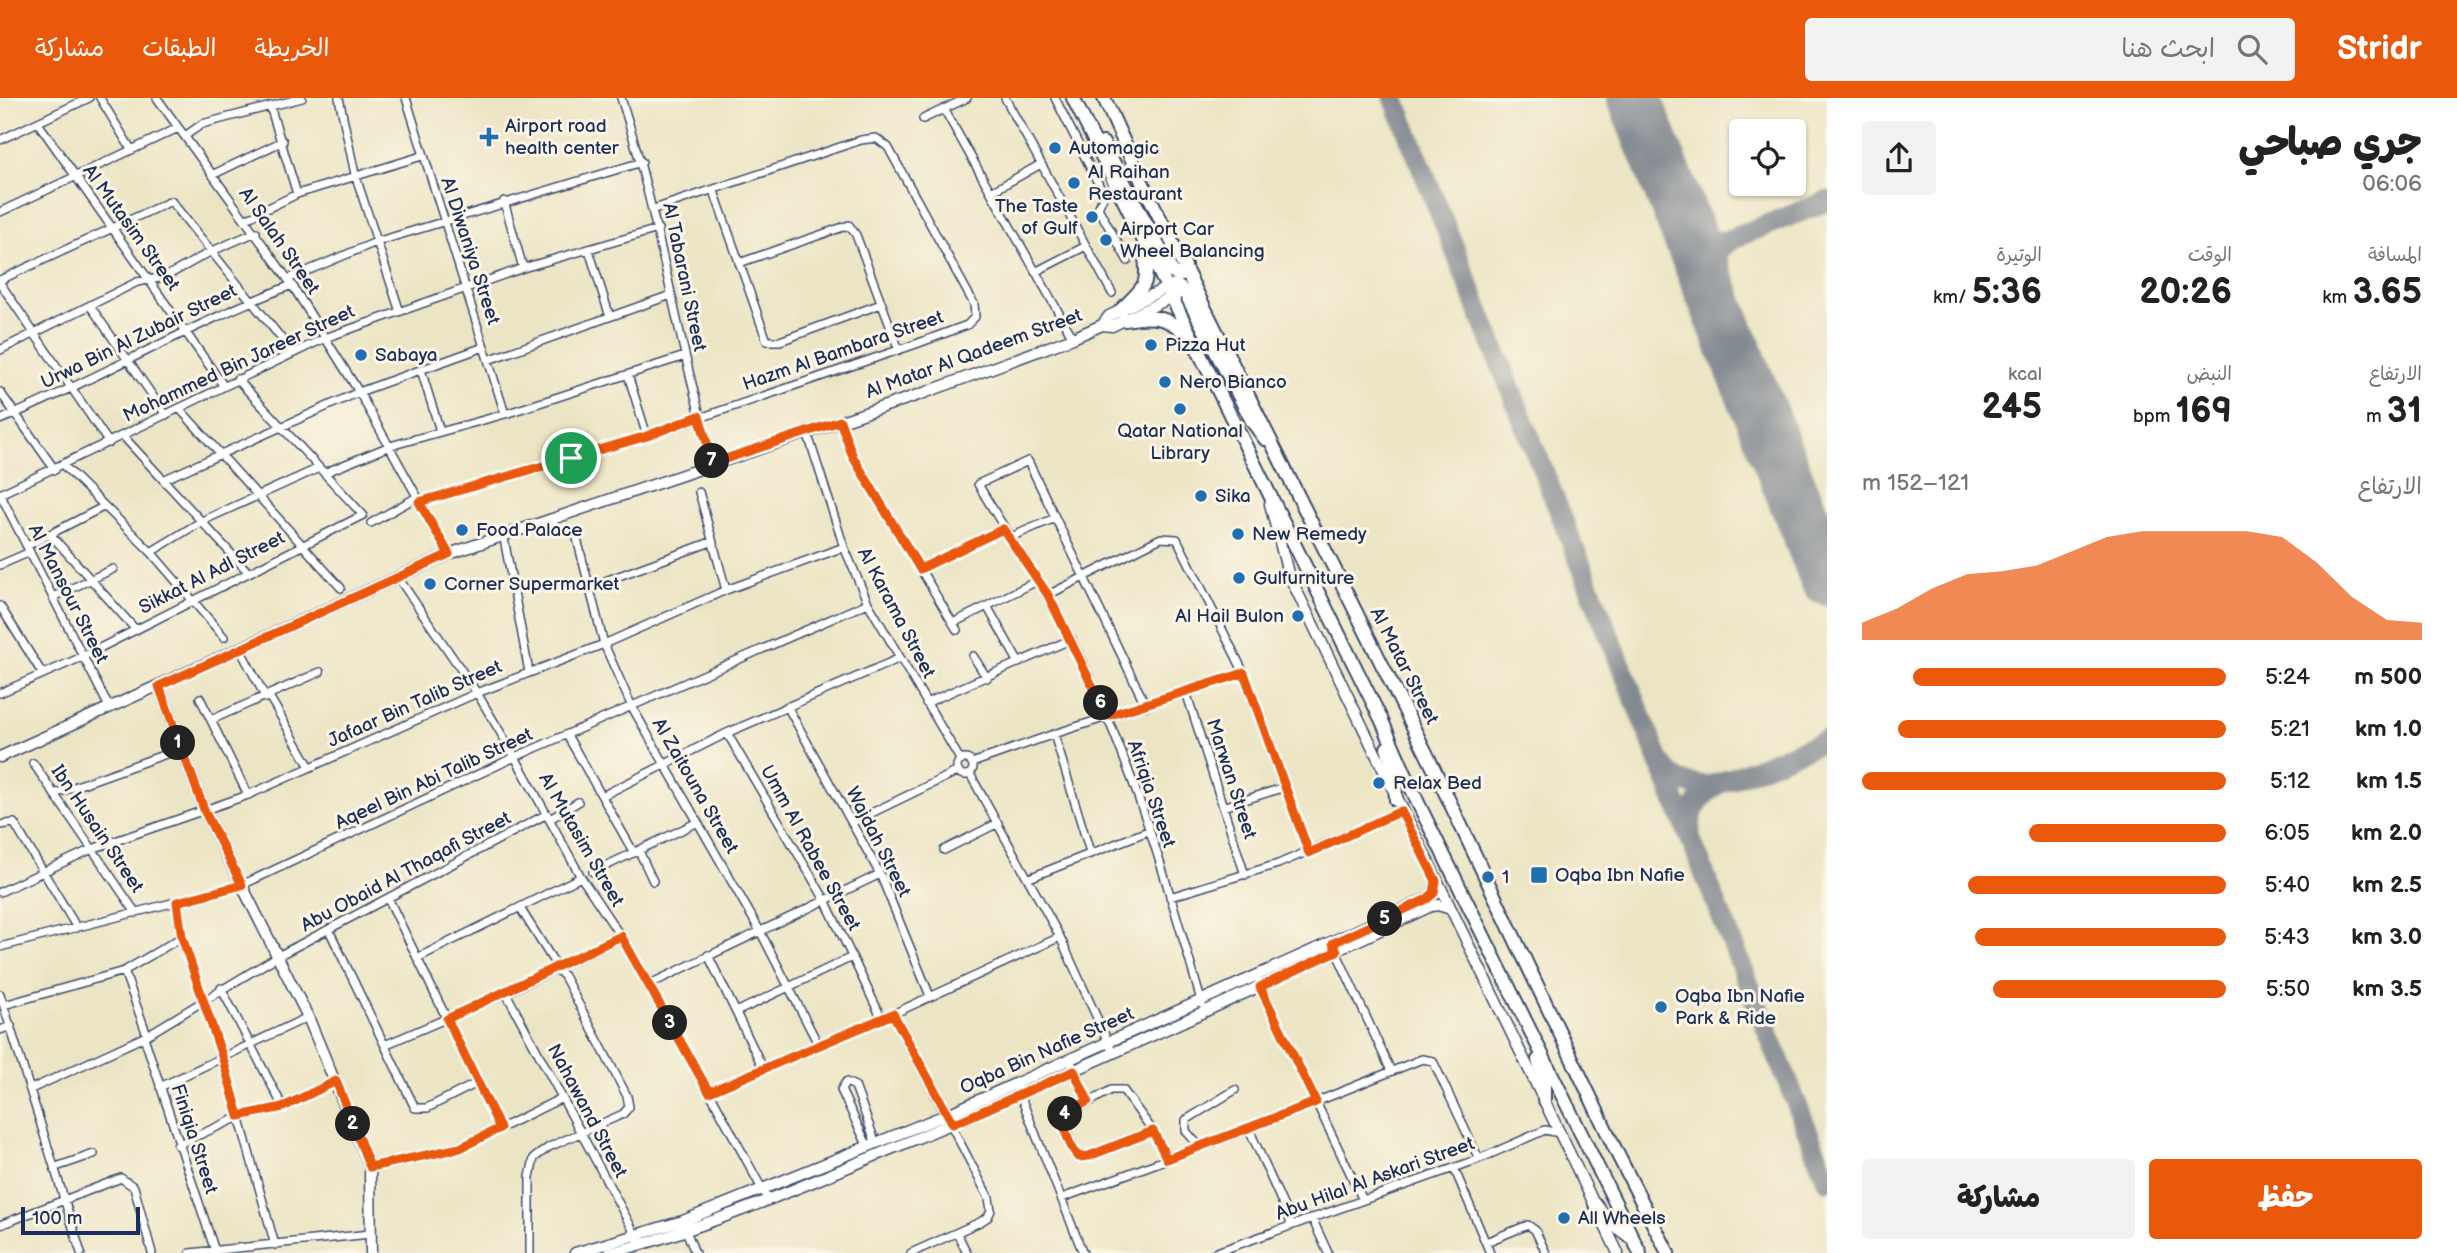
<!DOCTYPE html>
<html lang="ar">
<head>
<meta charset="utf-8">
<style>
	:root { --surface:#fff; --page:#f2f2f2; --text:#222; --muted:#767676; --accent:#ea580c }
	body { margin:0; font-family:"Balsamiq Sans","Playpen Sans Arabic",sans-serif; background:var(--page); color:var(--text); direction:rtl; height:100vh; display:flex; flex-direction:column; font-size:26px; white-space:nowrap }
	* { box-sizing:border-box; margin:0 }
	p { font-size:23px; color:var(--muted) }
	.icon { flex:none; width:38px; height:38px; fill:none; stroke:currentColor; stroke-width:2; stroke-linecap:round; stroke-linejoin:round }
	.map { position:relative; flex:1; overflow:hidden; direction:ltr }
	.drawer { display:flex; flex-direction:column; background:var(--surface); width:630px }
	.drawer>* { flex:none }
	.controls { position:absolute; left:1729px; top:21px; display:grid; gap:14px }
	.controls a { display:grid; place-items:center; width:77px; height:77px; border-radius:7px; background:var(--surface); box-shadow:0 2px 5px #0004; font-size:35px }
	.scale { position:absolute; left:21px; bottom:18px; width:119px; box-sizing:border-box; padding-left:7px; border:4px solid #1b2f5e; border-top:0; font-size:19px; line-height:24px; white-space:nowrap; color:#1b2f5e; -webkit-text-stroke:5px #fcf5e5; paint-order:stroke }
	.pin { position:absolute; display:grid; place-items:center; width:60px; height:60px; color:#fff; margin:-30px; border:4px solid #fff; border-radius:50%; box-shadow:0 2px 7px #0007 }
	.km { position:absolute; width:35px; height:35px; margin:-18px; border-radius:50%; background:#222; color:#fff; font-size:19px; line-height:35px; text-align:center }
	.round { display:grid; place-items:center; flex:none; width:74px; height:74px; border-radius:7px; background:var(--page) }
	.headline { display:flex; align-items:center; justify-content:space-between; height:119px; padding:0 35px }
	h1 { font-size:38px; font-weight:800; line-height:52px }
	.metrics { display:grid; grid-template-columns:repeat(3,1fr); gap:10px; height:119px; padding:7px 35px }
	.metrics div { display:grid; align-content:center }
	.metrics b { font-size:35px; font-weight:800 }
	.metrics small { font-size:19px; font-weight:400 }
	.metrics p { font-size:19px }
	.chart { height:196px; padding:14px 35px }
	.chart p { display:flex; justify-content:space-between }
	.chart svg { width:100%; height:126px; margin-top:7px; fill:var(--accent); opacity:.7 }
	.button { display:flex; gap:14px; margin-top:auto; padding:14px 35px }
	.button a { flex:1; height:80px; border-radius:7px; background:var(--accent); color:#fff; font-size:28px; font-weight:800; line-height:80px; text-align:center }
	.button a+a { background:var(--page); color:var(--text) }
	ul { padding:0 35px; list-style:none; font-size:23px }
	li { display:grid; grid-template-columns:112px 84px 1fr; align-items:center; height:52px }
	li i { height:18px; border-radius:9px; background:var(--accent) }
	header { display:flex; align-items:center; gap:42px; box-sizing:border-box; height:98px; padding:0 35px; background:var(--accent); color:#fff }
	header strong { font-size:33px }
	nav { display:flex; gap:38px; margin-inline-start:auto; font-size:24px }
	.search { width:490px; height:63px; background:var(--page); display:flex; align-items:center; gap:18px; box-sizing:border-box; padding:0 24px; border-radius:7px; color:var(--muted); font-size:26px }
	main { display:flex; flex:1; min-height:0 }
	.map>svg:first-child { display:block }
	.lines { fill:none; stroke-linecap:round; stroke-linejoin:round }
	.taxiway { stroke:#848a92; stroke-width:21 }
	.runway { stroke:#848a92; stroke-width:54 }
	.street-casing { stroke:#3a4a6d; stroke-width:10 }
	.secondary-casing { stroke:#3a4a6d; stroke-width:13 }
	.highway-casing { stroke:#3a4a6d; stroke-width:16 }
	.street { stroke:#fff; stroke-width:7 }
	.secondary { stroke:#fff; stroke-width:10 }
	.highway { stroke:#fff; stroke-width:12 }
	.route-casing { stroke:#fff; stroke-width:14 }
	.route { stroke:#ea580c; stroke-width:9 }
	.poi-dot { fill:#1f6fb2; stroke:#fcf5e5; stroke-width:2.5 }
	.labels { text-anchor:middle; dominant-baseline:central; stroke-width:6; stroke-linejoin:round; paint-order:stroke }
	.poi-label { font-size:19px; fill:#1b2f5e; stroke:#fcf5e5; text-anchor:start }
	.street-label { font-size:19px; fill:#1b2f5e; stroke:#fcf5e5 }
</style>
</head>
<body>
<header>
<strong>Stridr</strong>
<div class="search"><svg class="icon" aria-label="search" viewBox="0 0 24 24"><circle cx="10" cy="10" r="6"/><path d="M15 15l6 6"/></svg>ابحث هنا</div>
<nav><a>الخريطة</a><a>الطبقات</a><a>مشاركة</a></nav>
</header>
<main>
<section class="drawer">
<div class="headline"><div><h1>جري صباحي</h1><p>06:06</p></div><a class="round"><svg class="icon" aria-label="share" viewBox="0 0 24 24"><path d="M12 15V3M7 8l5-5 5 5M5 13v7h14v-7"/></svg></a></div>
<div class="metrics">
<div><p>المسافة</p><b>3.65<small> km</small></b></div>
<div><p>الوقت</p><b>20:26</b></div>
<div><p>الوتيرة</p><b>5:36<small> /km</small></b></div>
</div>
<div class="metrics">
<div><p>الارتفاع</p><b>31<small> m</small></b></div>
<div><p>النبض</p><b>169<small> bpm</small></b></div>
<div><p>kcal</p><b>245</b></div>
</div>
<div class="chart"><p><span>الارتفاع</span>121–152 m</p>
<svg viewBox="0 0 160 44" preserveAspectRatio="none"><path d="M0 44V38L10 33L20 26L30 21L40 20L50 18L60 13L70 8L80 6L90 6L100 6L110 6L120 8L130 17L140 29L150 37L160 38V44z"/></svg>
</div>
<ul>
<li><b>500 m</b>5:24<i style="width:86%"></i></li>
<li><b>1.0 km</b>5:21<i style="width:90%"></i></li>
<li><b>1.5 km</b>5:12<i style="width:100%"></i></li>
<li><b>2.0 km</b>6:05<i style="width:54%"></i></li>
<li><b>2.5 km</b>5:40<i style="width:71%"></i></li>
<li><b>3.0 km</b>5:43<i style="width:69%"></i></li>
<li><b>3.5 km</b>5:50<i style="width:64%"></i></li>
</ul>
<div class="button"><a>حفظ</a><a>مشاركة</a></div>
</section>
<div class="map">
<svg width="1827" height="1155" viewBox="0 0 1827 1155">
	<rect width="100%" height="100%" fill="#fcf5e5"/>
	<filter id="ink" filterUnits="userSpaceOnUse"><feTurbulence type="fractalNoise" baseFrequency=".0143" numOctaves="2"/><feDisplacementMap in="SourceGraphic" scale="14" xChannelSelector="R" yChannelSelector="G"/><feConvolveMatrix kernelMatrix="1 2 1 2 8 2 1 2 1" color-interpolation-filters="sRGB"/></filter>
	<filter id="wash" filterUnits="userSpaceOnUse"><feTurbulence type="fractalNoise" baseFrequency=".00686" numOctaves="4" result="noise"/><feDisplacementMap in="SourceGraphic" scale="28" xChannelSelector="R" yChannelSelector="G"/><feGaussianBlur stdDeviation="1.57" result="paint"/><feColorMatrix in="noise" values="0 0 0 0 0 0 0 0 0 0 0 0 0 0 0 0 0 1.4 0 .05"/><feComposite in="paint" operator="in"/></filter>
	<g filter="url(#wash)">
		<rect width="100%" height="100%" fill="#ece5c5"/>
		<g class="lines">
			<path class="taxiway" d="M1394 0 1827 1082
				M1681 121C1692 137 1707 145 1726 143L1827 103
				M1710 189C1707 168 1715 151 1733 141
				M1662 666C1675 686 1696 690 1718 686 1699 698 1689 713 1690 736
				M1718 686 1827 642"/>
			<path class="runway" d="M1634 0 1827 481"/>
		</g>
	</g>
	<g filter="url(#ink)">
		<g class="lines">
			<defs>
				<path id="street" d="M100 0 131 51
					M157 0 292 187 359 294 449 456
					M339 0 355 76 399 211
					M406 0 505 316
					M621 0C660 120 677 244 713 365
					M1005 0 1112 195
					M1055 0 1104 97 1098 110 1128 163
					M270 8 297 96
					M944 11 1073 240
					M923 21 967 0
					M38 25 223 287
					M185 38 202 26 302 0
					M0 42 89 0
					M214 76 283 43
					M714 93 767 243H780L881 206
					M991 94 1041 66
					M504 103 523 170
					M0 114 178 30
					M246 121 297 96 422 58
					M589 152 609 216
					M739 165 849 127 856 137 899 252
					M1035 174 1086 148
					M288 181 376 144 642 64
					M0 182 171 103 293 255
					M0 185 109 345
					M91 209 166 317
					M0 252 137 184 165 179 210 154 256 134
					M488 262 671 197
					M421 272 440 333
					M628 277 647 338
					M0 294 55 372
					M179 310 341 490
					M0 322C99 281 192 225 292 187
					M840 323 853 359 957 532
					M807 334 844 449 868 505 961 663
					M123 338 249 475
					M64 368 151 454 224 539
					M324 375 390 348 505 316 685 258
					M163 382 359 294 484 249
					M699 394 726 492
					M420 404 647 338 916 246 967 227 975 219 974 206 888 49 876 40 861 42 654 111
					M371 425 417 399
					M575 433 604 546 632 609 760 833 818 946
					M503 435 529 574
					M50 436 136 532
					M1011 439 1055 420
					M27 448 103 409
					M151 454 202 423 319 370
					M0 467 30 454
					M920 471 1003 431
					M397 478 477 595 515 659 581 779 621 839 703 982 768 1102
					M589 489 711 444
					M1048 497 1161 440 1177 441 1244 575 1309 755
					M53 499 113 471
					M0 508 42 575
					M987 508 1019 565
					M953 525 1039 482
					M241 553 266 600
					M973 558 987 580
					M1186 594 1245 777
					M0 595 82 559 363 417 237 281
					M269 598 310 669
					M200 600 248 697
					M926 605 1072 541
					M787 608 880 776 930 898
					M1146 608 1028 363 978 386C1008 439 1044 486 1071 541 1130 655 1167 783 1202 906
					M109 609 0 396 325 240 523 170 658 131
					M211 622 320 574
					M727 635 825 802 881 919
					M1054 636 1090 754
					M567 637 634 755
					M957 669a8 8 0 1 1 16 0a8 8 0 1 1-16 0Z
					M33 665 136 815
					M972 665 1054 636 1244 575
					M970 676 1060 839 1113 955
					M54 696 180 651
					M602 698 727 635 898 561
					M1223 709 1285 689
					M550 721 578 704
					M853 724 958 673
					M0 727 14 725 77 830
					M944 752 998 725
					M639 753 653 783
					M593 774 696 725
					M1029 780 1148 733
					M0 794 92 751 248 697 477 595 604 546 726 492 844 449
					M1170 799 1278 766 1401 714
					M389 802 500 1030
					M177 804 182 839 223 961 275 1147
					M520 810 557 869
					M329 832 415 1010H427L477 985
					M0 849 242 787 515 659 868 505
					M1334 849 1391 973
					M708 857 763 970
					M417 860 581 779
					M124 873 147 937
					M1259 885 1363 1102
					M648 887 880 776
					M221 890 283 1009
					M506 895 641 1147
					M0 896 81 1155
					M4 907 124 873 182 839
					M736 914 852 859
					M893 916 989 1100 991 1112 988 1119 980 1124 911 1155
					M0 932 11 928
					M144 939 215 1153
					M387 946 506 895 621 839
					M1070 962 1088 1003
					M1016 987 1083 1155
					M160 989 308 919
					M31 991 144 939 278 858 547 716
					M709 994 893 916 1060 839
					M1249 1031 1292 1127
					M1153 1033 1089 1058 1079 1059 1073 1052 1063 1019 1111 992H1123L1153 1033 1167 1061
					M177 1047 239 1019 283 1009 336 983
					M868 1049 841 992 846 984 855 988 876 1046
					M1200 1049 1186 1033V1022L1235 992
					M56 1069 94 1056
					M370 1069 460 1050 562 1000
					M1454 1070 1490 1155
					M1062 1100 1249 1031 1422 961 1433 963 1479 1061
					M1312 1120 1328 1155
					M0 1127 121 1080 134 1089 152 1155
					M685 1130 695 1155
					M957 1135 967 1155
					M1486 1144 1528 1127 1535 1132 1546 1155
					M190 1155 370 1136
					M530 1155V1079L534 1060 549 1049 623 1016 629 1009 627 998 564 878 555 870
					M1214 1155 1479 1061 1545 1032 1560 1035"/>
				<path id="secondary" d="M1102 227 1112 228 1178 196
					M1270 406 1288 475 1618 1155
					M159 588 205 714 308 919 370 1069 371 1155
					M0 659 449 456 924 295 1073 240 1102 227 1109 218 1166 190
					M575 1155 683 1123 948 1016 1427 801 1434 795 1436 783
					M610 1155C711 1129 807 1086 903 1046 1081 972 1256 891 1431 808L1438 807 1451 811"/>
				<path id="highway" d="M1073 0 1382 623 1418 705 1640 1155
					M1104 0 1142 84 1433 669 1618 1057 1668 1155
					M1103 45 1173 175 1182 177 1185 168
					M1166 190 1176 187 1184 193 1252 323 1265 341
					M1120 213C1144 188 1150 190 1144 153
					M1125 222C1151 217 1169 217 1188 239
					M1387 650 1395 677 1396 702
					M1538 962 1544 983V1001
					M1595 1106 1605 1120 1633 1141"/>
			</defs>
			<use href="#street" class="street-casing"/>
			<use href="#secondary" class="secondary-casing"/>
			<use href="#highway" class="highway-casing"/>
			<use href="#street" class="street"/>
			<use href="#secondary" class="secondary"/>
			<use href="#highway" class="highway"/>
		</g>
	</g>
	<g class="lines" filter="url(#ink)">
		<defs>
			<path id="route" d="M699 318 713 365 840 323 853 359 920 471 1003 431 1048 497 1107 618 1244 575 1309 755 1401 713 1436 783 1434 795 1427 801 1333 845 1337 853 1260 889 1316 1004 1167 1061 1153 1033 1089 1058 1079 1059C1070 1050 1061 1027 1065 1016L1088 1003 1074 973 953 1026 893 916 709 994 621 838 447 921 500 1030 460 1050 370 1069 336 983 283 1009 239 1018 223 961 182 839 177 804 242 787 205 714 159 588 449 456 419 404 647 338Z"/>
		</defs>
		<use href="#route" class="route-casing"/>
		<use href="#route" class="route"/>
	</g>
	<g class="poi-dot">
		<path d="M485.5 28.5h7v7h7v7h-7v7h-7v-7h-7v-7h7z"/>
		<circle cx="1055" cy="50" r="7"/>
		<circle cx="1074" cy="85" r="7"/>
		<circle cx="1092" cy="119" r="7"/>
		<circle cx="1106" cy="142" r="7"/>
		<circle cx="1151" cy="247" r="7"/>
		<circle cx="361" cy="257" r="7"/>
		<circle cx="1165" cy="284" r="7"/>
		<circle cx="1180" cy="311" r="7"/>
		<circle cx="1201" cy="398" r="7"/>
		<circle cx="462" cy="432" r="7"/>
		<circle cx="1238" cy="436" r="7"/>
		<circle cx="1239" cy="480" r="7"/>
		<circle cx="430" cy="486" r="7"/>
		<circle cx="1298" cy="518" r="7"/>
		<circle cx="1379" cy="685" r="7"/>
		<rect x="1530" y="768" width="18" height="18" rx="3.5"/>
		<circle cx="1488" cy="779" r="7"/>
		<circle cx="1661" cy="909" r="7"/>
		<circle cx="1564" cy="1120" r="7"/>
	</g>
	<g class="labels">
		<g class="poi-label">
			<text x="505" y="28">Airport road<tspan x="505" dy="22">health center</tspan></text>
			<text x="1069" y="50">Automagic</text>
			<text x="1088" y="74">Al Raihan<tspan x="1088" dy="22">Restaurant</tspan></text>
			<text x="1078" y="108" text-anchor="end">The Taste<tspan x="1078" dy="22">of Gulf</tspan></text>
			<text x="1120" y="131">Airport Car<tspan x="1120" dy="22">Wheel Balancing</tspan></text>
			<text x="1165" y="247">Pizza Hut</text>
			<text x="375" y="257">Sabaya</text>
			<text x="1179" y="284">Nero Bianco</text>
			<text x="1180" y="333" text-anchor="middle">Qatar National<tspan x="1180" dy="22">Library</tspan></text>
			<text x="1215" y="398">Sika</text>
			<text x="476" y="432">Food Palace</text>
			<text x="1252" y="436">New Remedy</text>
			<text x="1253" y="480">Gulfurniture</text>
			<text x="444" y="486">Corner Supermarket</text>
			<text x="1284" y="518" text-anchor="end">Al Hail Bulon</text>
			<text x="1393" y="685">Relax Bed</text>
			<text x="1555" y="777">Oqba Ibn Nafie</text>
			<text x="1502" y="779">1</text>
			<text x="1675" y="898">Oqba Ibn Nafie<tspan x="1675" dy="22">Park &amp; Ride</tspan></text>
			<text x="1578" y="1120">All Wheels</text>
		</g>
		<g class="street-label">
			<text transform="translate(131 130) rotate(54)">Al Mutasim Street</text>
			<text transform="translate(279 143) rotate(55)">Al Salah Street</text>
			<text transform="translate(470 153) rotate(72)">Al Diwaniya Street</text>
			<text transform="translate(684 179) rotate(78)">Al Tabarani Street</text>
			<text transform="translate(139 239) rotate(-26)">Urwa Bin Al Zubair Street</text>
			<text transform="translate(843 253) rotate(-19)">Hazm Al Bambara Street</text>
			<text transform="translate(974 256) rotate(-20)">Al Matar Al Qadeem Street</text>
			<text transform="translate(239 266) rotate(-25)">Mohammed Bin Jareer Street</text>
			<text transform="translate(212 475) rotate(-27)">Sikkat Al Adl Street</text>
			<text transform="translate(68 496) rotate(63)">Al Mansour Street</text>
			<text transform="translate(896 515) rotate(62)">Al Karama Street</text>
			<text transform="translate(1404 568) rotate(63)">Al Matar Street</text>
			<text transform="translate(415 606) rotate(-24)">Jafaar Bin Talib Street</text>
			<text transform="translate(434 681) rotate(-25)">Aqeel Bin Abi Talib Street</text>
			<text transform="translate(1231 681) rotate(72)">Marwan Street</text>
			<text transform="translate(695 688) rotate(60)">Al Zaitouna Street</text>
			<text transform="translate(1151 696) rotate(71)">Afriqia Street</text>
			<text transform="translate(97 731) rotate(56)">Ibn Husain Street</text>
			<text transform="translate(581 742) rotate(60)">Al Mutasim Street</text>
			<text transform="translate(878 744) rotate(63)">Wajdah Street</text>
			<text transform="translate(810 750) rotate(61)">Umm Al Rabee Street</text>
			<text transform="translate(406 774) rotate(-28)">Abu Obaid Al Thaqafi Street</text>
			<text transform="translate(1047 953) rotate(-24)">Oqba Bin Nafie Street</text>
			<text transform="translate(587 1013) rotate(62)">Nahawand Street</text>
			<text transform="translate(194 1041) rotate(72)">Finiqia Street</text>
			<text transform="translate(1375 1081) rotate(-20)">Abu Hilal Al Askari Street</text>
		</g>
	</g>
</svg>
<div class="controls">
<a><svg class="icon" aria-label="locate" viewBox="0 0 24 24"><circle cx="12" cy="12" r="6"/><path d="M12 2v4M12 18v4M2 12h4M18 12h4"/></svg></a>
</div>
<div class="scale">100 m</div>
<div class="pin" style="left:571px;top:360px;background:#1e9e55"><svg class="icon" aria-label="arrive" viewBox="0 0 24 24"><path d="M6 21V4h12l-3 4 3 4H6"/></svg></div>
<b class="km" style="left:178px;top:645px">1</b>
<b class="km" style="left:353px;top:1026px">2</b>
<b class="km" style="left:670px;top:925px">3</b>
<b class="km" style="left:1065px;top:1016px">4</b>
<b class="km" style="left:1385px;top:821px">5</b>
<b class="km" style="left:1101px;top:605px">6</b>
<b class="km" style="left:712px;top:363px">7</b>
</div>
</main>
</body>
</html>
